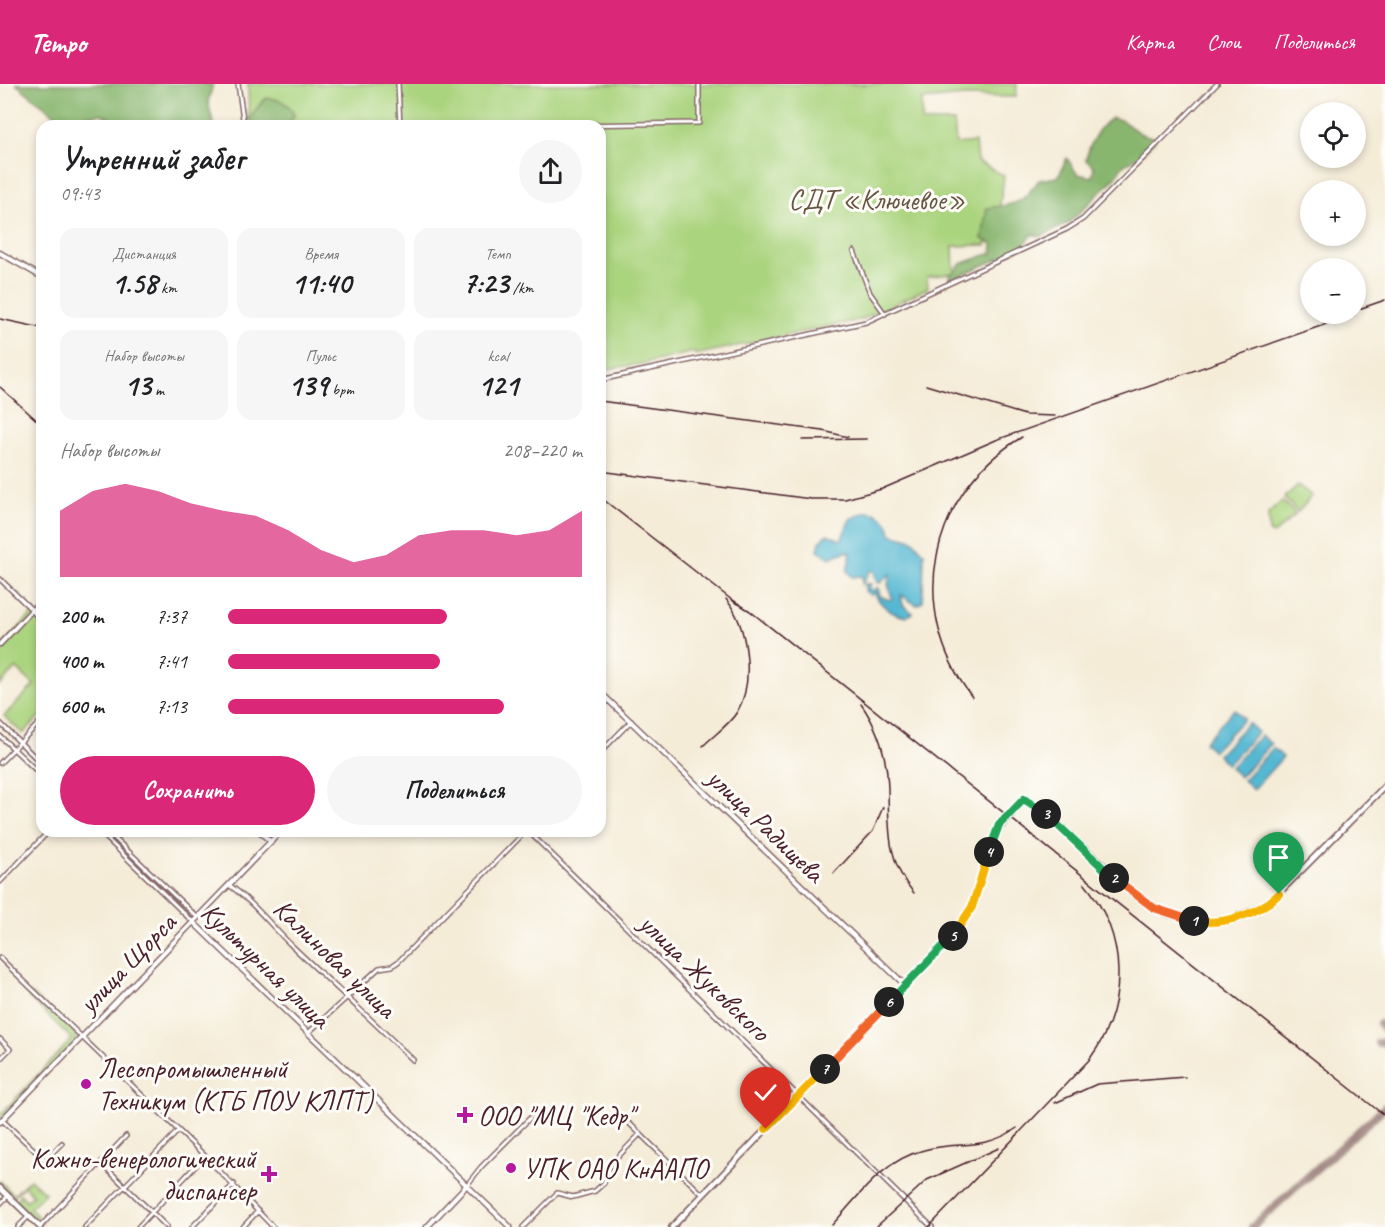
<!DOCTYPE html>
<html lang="ru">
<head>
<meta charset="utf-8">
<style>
	:root { --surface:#fff; --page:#f6f6f6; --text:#202124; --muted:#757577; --accent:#db2777 }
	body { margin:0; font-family:Caveat,sans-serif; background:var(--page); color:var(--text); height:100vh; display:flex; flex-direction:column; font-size:22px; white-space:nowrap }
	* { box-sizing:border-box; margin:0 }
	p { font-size:20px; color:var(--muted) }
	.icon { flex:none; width:33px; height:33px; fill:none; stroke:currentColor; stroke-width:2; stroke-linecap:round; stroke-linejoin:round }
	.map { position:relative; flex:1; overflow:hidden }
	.details { position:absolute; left:36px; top:36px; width:570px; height:717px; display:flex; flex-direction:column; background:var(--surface); border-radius:18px; box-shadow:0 3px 9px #0003 }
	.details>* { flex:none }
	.buttons { position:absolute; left:1300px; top:18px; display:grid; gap:12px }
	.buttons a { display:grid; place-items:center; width:66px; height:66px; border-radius:50%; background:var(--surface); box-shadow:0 3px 9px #0003; font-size:30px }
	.pin { position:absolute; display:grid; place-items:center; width:51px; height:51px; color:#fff; margin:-62px -26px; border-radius:50% 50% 50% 0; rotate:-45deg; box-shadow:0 0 6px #0007 }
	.pin .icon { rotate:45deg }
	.km { position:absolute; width:30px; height:30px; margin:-15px; border-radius:50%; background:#222; color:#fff; font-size:16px; line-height:30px; text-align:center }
	.round { display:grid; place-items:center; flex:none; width:63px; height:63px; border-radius:32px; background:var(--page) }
	.headline { display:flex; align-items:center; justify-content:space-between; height:102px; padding:0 24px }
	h1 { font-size:33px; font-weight:800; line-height:45px }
	.metrics { display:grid; grid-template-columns:repeat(3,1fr); gap:9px; height:102px; padding:6px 24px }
	.metrics div { display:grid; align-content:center; border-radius:15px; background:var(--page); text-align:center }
	.metrics b { font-size:30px; font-weight:800 }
	.metrics small { font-size:16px; font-weight:400 }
	.metrics p { font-size:16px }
	.chart { height:168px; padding:12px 24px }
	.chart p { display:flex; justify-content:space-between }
	.chart svg { width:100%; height:108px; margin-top:6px; fill:var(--accent); opacity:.7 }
	.primary-button { display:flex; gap:12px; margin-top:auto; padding:12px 24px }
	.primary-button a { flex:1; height:69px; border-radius:36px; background:var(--accent); color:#fff; font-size:24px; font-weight:800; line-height:69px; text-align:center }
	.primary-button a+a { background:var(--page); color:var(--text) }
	ul { padding:0 24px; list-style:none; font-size:20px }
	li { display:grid; grid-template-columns:96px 72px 1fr; align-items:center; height:45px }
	li i { height:15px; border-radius:8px; background:var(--accent) }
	header { display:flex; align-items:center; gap:36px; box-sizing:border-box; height:84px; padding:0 30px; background:var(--accent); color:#fff }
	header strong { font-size:28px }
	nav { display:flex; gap:33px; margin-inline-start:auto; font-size:21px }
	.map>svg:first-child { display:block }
	.green { fill:#abd47f; stroke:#7a7a55; stroke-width:1.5 }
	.forest { fill:#88b66e; stroke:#696a4c; stroke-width:1.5 }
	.water { fill:#54b8d2; stroke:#4f6c7e; stroke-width:1.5 }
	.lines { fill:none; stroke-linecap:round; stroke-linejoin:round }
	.taxiway { stroke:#a08682; stroke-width:8 }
	.minor-casing { stroke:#866768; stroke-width:6 }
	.tertiary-casing { stroke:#866768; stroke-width:7 }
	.secondary-casing { stroke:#866768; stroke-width:8 }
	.minor { stroke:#fff; stroke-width:3 }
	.tertiary { stroke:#fff; stroke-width:4 }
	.secondary { stroke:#fff; stroke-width:4.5 }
	.rail { stroke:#4a1f2b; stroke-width:1.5 }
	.split-1-casing { stroke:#fff; stroke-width:12 }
	.split-2-casing { stroke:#fff; stroke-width:12 }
	.split-3-casing { stroke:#fff; stroke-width:12 }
	.split-4-casing { stroke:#fff; stroke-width:12 }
	.split-5-casing { stroke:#fff; stroke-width:12 }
	.split-6-casing { stroke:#fff; stroke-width:12 }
	.split-7-casing { stroke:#fff; stroke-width:12 }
	.split-8-casing { stroke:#fff; stroke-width:12 }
	.split-1 { stroke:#f5b400; stroke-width:8 }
	.split-2 { stroke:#f0652b; stroke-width:8 }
	.split-3 { stroke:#22a559; stroke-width:8 }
	.split-4 { stroke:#22a559; stroke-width:8 }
	.split-5 { stroke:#f5b400; stroke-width:8 }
	.split-6 { stroke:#22a559; stroke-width:8 }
	.split-7 { stroke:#f0652b; stroke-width:8 }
	.split-8 { stroke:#f5b400; stroke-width:8 }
	.poi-dot { fill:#b5179e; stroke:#fdfcf7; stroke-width:2 }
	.labels { text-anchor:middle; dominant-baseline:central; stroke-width:6; stroke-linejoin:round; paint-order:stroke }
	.park-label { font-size:28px; fill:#675544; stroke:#fdfcf7 }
	.street-label { font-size:28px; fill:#4a1f2b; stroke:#fdfcf7 }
	.poi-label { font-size:28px; fill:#4a1f2b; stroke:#fdfcf7; text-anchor:start }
</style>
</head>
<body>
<header>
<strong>Tempo</strong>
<nav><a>Карта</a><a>Слои</a><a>Поделиться</a></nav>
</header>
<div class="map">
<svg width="1385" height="1143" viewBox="0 0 1385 1143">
	<rect width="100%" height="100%" fill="#fdfcf7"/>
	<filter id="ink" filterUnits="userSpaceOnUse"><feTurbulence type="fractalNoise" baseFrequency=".0167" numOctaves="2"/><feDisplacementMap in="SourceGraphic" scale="12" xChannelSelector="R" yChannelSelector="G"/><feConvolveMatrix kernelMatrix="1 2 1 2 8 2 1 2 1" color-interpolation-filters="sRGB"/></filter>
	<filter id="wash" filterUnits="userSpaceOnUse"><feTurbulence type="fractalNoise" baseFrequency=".008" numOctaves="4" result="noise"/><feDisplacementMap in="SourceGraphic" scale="24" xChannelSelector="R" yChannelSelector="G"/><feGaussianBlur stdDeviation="1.35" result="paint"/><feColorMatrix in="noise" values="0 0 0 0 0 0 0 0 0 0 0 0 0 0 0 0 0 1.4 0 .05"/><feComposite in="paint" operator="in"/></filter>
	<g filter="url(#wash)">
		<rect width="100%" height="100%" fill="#f5ecd8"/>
		<path class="green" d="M248 0H1017L1016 13 964 12 922 16V38H954L956 60 975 58 977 77 1004 92 1000 121 986 161 953 162 954 189 927 193 928 204 863 235 695 271 694 268 642 280 600 286V42H249Z
			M1298 401 1312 412 1298 428 1284 414Z
			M1282 417 1296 430 1273 451 1269 447 1268 430Z
			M32 530 42 540V630L23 650 4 632 34 601 16 584 0 601V564Z
			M32 910 75 949 76 957 0 1036V1031L72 955 29 913Z
			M30 1095 45 1109 30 1124 43 1138 40 1140 16 1117 20 1110 27 1117 33 1111 24 1102 12 1113 0 1102V1097L14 1111Z"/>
		<path class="forest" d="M16 0H213L208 18 214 42H125L101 30 73 34 58 33Z
			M267 14C280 15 291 19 294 32L287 42H244C253 33 257 20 267 14Z
			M1112 34C1127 34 1135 53 1154 53L1155 56 1139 73 1122 82 1116 93 1069 139 1040 153 1033 150 1022 163 1007 171 950 196 949 193 961 180 992 169 993 160 982 155 987 124C1017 120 1021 121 1039 96L1058 93 1067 74 1077 90 1092 93 1094 83 1086 76C1089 61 1098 42 1112 34Z"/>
		<path class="water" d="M865 428C879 427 890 437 891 450L913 456 924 469 923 517 917 521 901 511 903 521 913 529C901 539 878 521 875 509L870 511 865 507V500H871L869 505 873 507 878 503 880 512 889 516 892 514 888 500 890 490 880 499 876 497 874 487H870L862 500V492L852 493 847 487 851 468H844L830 474 818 466 820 458 827 450 841 456 850 435Z
			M1234 625 1244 635 1213 667 1204 658Z
			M1248 639 1258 648 1227 681 1218 671Z
			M1261 651 1271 660 1240 693 1230 684Z
			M1273 664 1283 673 1253 706 1243 696Z"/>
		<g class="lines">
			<path class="taxiway" d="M1380 940 1385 946
				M1378 959 1385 958
				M1252 1143 1385 1023"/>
		</g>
	</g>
	<g filter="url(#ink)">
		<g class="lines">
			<defs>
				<path id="minor" d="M238 0 244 42
					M398 0 400 42
					M507 42 699 39V0
					M854 167 870 209 885 230
					M600 296 866 238 1067 145 1083 135 1217 0
					M0 495 32 526 42 515
					M0 639 42 680
					M0 652 42 692
					M600 669 631 637
					M0 679 42 636
					M99 747 193 838
					M107 747 198 834
					M528 747 932 1143
					M0 798 49 747
					M229 801C252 817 269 839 289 859 330 898 372 936 413 976
					M0 874 205 1072 273 1143
					M308 949 379 884 392 882 399 877 526 747
					M0 955 10 965 0 975
					M2 1036 45 1076 62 1059
					M630 1040 703 1111
					M101 1079 167 1143
					M467 1101 481 1083 533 1031
					M0 1120 8 1112
					M18 1143 29 1132
					M40 1143 126 1052
					M85 1143 178 1047
					M138 1143 205 1072
					M192 1143 234 1100
					M243 1143 258 1127
					M523 1143 557 1109 573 1113 595 1107 604 1099 610 1081 640 1050"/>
				<path id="tertiary" d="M0 169 42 193
					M0 560 32 526 42 536
					M600 608 905 901
					M259 747 271 758
					M193 838 510 1143
					M0 1038 281 747
					M427 1143 466 1102"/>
				<path id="secondary" d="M0 1104 40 1143
					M672 1143 955 849 972 823 995 749 1024 715 1044 728 1143 817 1167 830 1206 839 1229 836 1268 820 1385 702"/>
			</defs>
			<use href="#minor" class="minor-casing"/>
			<use href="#tertiary" class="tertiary-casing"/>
			<use href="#secondary" class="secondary-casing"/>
			<use href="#minor" class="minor"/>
			<use href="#tertiary" class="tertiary"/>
			<use href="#secondary" class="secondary"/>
			<path class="rail" d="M1356 226 1385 216
				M0 235 42 244
				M926 301 1025 331 1055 332
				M0 303 42 341
				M600 317 823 347 848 353
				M802 356 867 355
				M600 387 811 415H845L882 405 996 356 1355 230
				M600 413 737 520
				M731 515 750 527 1385 1032
				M972 613C905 526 929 409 1022 353
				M861 620C878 644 887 673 888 703 889 743 886 777 914 809
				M703 662C714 651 729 641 737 628 755 598 748 542 726 515
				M834 789 873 747 883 723
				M1055 1019 1097 1000 1185 993
				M832 1141C859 1112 883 1076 924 1066 960 1056 982 1068 1017 1044
				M876 1143 927 1096 999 1064
				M929 1143 1089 976C1129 922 1128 851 1084 799"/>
		</g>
	</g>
	<g class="lines" filter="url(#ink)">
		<defs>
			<path id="split-1" d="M1194 837C1224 841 1257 831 1279 810"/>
			<path id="split-2" d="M1114 794 1154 824 1194 837"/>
			<path id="split-3" d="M1046 730 1114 794"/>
			<path id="split-4" d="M989 768 999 741 1024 715 1046 730"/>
			<path id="split-5" d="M953 852 972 823 989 768"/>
			<path id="split-6" d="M889 918 953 852"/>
			<path id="split-7" d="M825 985 889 918"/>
			<path id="split-8" d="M766 1045 825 985"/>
		</defs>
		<use href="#split-1" class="split-1-casing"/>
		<use href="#split-2" class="split-2-casing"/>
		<use href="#split-3" class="split-3-casing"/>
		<use href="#split-4" class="split-4-casing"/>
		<use href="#split-5" class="split-5-casing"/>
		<use href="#split-6" class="split-6-casing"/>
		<use href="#split-7" class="split-7-casing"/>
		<use href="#split-8" class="split-8-casing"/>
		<use href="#split-1" class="split-1"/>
		<use href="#split-2" class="split-2"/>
		<use href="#split-3" class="split-3"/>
		<use href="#split-4" class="split-4"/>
		<use href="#split-5" class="split-5"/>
		<use href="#split-6" class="split-6"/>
		<use href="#split-7" class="split-7"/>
		<use href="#split-8" class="split-8"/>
	</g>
	<g class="poi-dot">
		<circle cx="86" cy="1000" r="6"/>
		<path d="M462 1022h6v6h6v6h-6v6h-6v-6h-6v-6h6z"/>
		<circle cx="511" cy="1084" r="6"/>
		<path d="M266 1081h6v6h6v6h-6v6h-6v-6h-6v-6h6z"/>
	</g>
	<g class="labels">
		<g class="park-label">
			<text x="877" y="115">СДТ «Ключевое»</text>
		</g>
		<g class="street-label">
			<text transform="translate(766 741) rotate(44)">улица Радищева</text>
			<text transform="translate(335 874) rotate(44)">Калиновая улица</text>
			<text transform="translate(127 879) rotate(-46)">улица Щорса</text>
			<text transform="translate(266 881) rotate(44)">Культурная улица</text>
			<text transform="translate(705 893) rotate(44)">улица Жуковского</text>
		</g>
		<g class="poi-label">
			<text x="98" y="984">Лесопромышленный<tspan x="98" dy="32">Техникум (КГБ ПОУ КЛПТ)</tspan></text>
			<text x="478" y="1031">ООО "МЦ "Кедр"</text>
			<text x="256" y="1074" text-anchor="end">Кожно-венерологический<tspan x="256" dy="32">диспансер</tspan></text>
			<text x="523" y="1084">УПК ОАО КнААПО</text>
		</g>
	</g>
</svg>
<div class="buttons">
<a><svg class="icon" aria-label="locate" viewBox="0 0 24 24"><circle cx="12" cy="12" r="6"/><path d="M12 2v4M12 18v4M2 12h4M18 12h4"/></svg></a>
<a>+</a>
<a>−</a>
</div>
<div class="pin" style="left:1279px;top:810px;background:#1e9e55"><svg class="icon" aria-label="arrive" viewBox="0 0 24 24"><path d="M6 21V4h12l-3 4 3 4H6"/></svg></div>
<div class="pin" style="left:766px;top:1045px;background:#d93025"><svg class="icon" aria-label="check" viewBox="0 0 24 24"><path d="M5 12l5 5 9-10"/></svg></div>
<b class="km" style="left:1194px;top:837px">1</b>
<b class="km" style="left:1114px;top:794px">2</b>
<b class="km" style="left:1046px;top:730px">3</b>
<b class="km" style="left:989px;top:768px">4</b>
<b class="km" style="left:953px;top:852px">5</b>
<b class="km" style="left:889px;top:918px">6</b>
<b class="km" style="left:825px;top:985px">7</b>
<section class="details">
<div class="headline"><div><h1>Утренний забег</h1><p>09:43</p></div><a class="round"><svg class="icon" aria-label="share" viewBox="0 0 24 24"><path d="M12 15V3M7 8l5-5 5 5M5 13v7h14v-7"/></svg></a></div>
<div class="metrics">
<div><p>Дистанция</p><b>1.58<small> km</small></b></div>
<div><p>Время</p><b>11:40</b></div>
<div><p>Темп</p><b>7:23<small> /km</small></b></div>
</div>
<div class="metrics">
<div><p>Набор высоты</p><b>13<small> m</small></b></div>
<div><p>Пульс</p><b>139<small> bpm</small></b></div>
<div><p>kcal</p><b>121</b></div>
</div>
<div class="chart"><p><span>Набор высоты</span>208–220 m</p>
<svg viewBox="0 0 160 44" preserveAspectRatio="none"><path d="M0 44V17L10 9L20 6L30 9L40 14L50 17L60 19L70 25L80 33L90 38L100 35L110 27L120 25L130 25L140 27L150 25L160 17V44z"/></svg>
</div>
<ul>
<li><b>200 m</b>7:37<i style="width:62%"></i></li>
<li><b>400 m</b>7:41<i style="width:60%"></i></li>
<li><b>600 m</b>7:13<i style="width:78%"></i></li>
</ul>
<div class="primary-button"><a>Сохранить</a><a>Поделиться</a></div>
</section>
</div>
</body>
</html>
